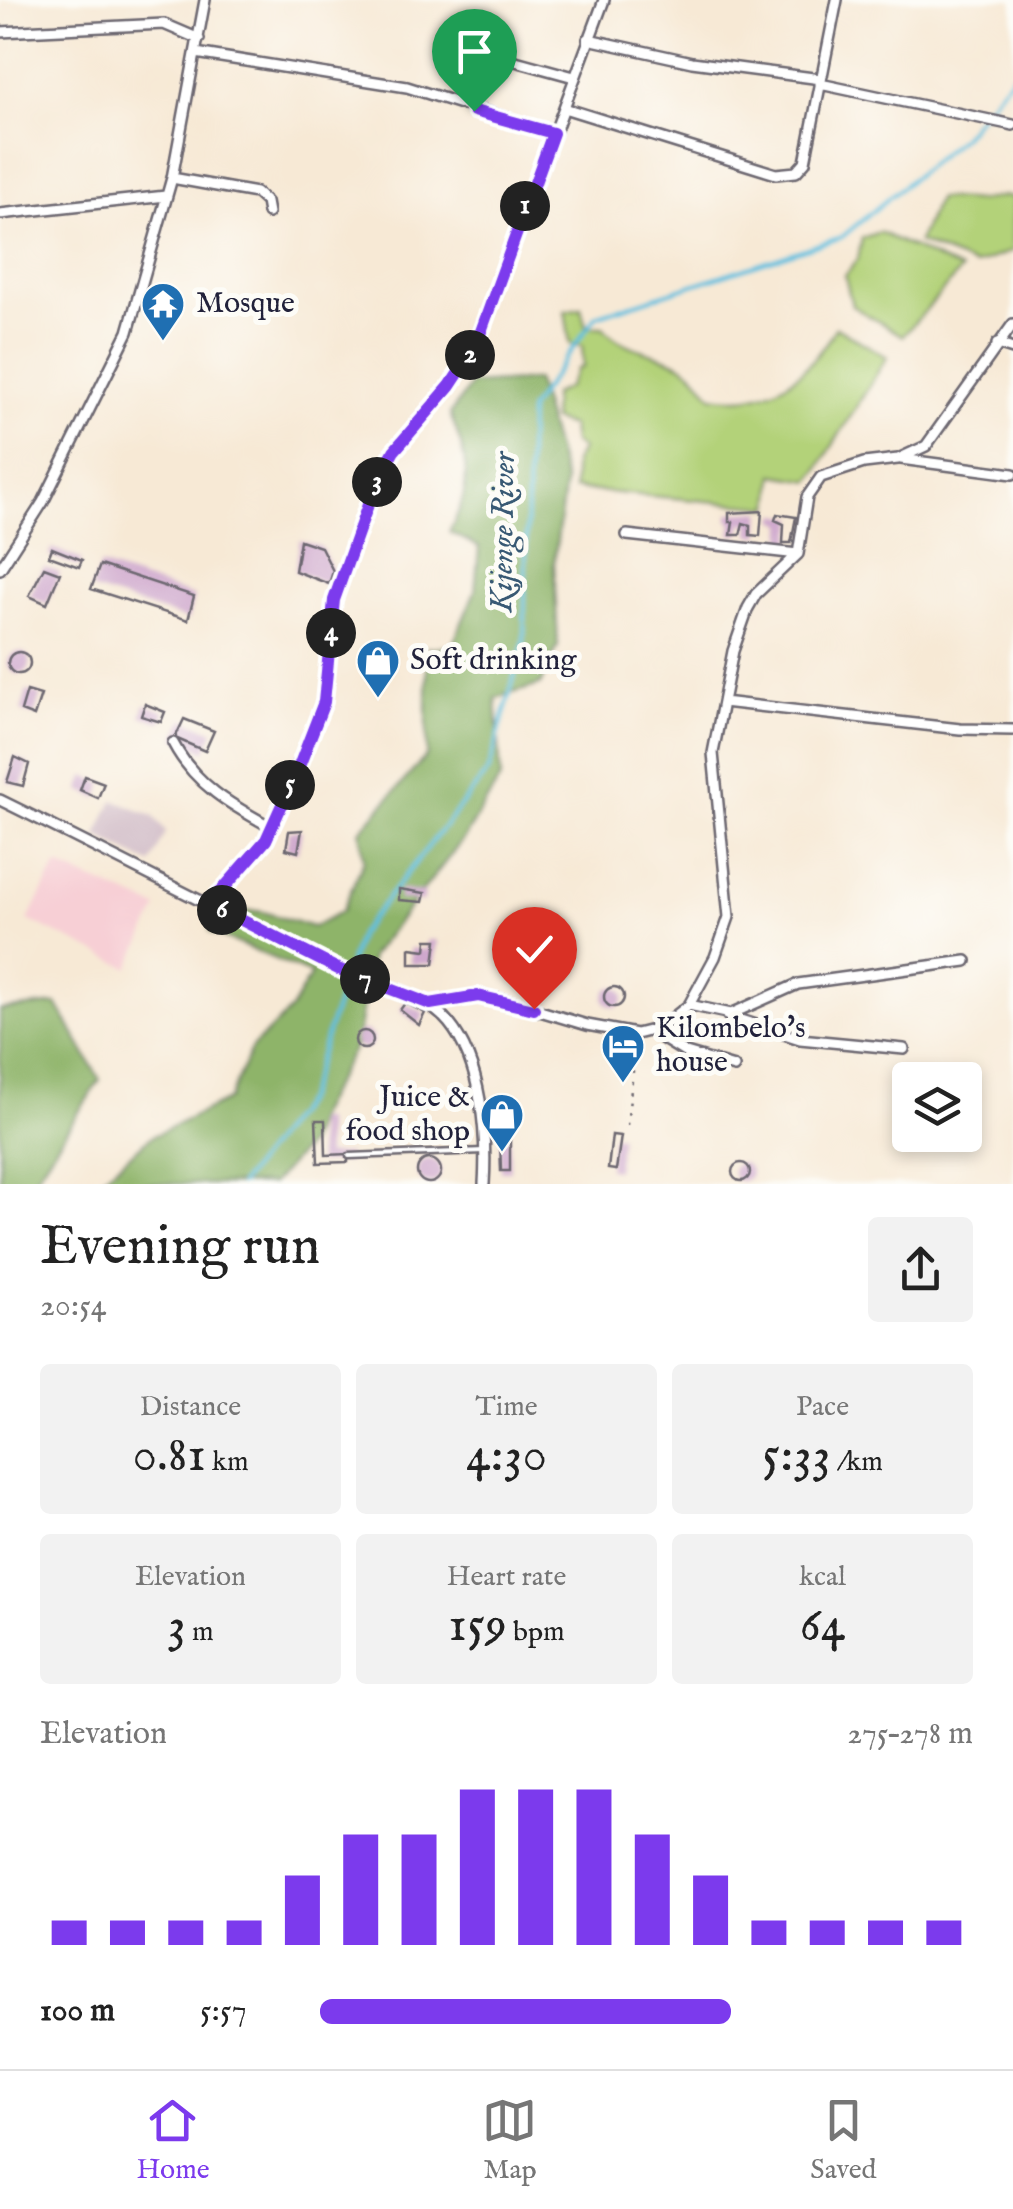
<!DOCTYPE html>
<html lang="en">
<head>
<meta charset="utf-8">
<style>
	:root { --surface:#fff; --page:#f2f2f2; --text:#222; --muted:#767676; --line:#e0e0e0; --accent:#7c3aed }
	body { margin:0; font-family:"IM FELL English",serif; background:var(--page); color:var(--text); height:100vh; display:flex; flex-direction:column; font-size:38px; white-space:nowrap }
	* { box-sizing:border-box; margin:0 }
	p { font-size:32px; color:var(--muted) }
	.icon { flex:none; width:55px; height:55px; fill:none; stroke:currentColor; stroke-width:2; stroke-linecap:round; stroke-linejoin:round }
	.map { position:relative; height:1184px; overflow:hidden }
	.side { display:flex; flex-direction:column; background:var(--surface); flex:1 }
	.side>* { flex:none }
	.buttons { position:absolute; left:892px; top:1062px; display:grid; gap:20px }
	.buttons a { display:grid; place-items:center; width:90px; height:90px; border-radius:10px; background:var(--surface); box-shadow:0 5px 15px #0003; font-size:50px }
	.pin { position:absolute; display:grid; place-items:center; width:85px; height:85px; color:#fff; margin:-102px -42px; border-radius:50% 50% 50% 0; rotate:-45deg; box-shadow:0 0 10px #0007 }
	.pin .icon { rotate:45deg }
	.km { position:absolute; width:50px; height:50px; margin:-25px; border-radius:50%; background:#222; color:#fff; font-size:28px; line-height:50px; text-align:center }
	.round { display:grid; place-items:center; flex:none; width:105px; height:105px; border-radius:10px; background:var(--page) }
	.headline { display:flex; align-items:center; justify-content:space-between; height:170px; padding:0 40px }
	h1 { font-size:55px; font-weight:600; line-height:75px }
	.stats { display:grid; grid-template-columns:repeat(3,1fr); gap:15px; height:170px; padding:10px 40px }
	.stats div { display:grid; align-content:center; border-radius:10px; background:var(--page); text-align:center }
	.stats b { font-size:50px; font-weight:600 }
	.stats small { font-size:28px; font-weight:400 }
	.stats p { font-size:28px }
	.chart { height:280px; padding:20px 40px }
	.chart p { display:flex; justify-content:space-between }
	.chart svg { width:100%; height:180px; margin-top:10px; stroke:var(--accent); stroke-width:6 }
	ul { padding:0 40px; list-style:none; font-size:32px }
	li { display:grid; grid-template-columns:160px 120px 1fr; align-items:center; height:75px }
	li i { height:25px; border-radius:12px; background:var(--accent) }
	.menu { display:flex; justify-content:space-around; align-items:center; height:140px; border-top:2px solid var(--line); background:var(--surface); font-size:28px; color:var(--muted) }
	.menu a { display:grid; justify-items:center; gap:5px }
	.menu .active { color:var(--accent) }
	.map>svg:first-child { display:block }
	.built { fill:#f7cfd5 }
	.industrial { fill:#d2bdc8 }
	.green { fill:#b3d279; stroke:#6a7a5a; stroke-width:2.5 }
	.forest { fill:#8eb469; stroke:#586b52; stroke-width:2.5 }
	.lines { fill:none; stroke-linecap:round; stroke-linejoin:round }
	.stream { stroke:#61c0df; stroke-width:4 }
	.building { fill:#cfa8cd }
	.service-casing { stroke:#6d6871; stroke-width:9 }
	.minor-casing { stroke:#6d6871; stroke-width:14 }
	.path { stroke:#6d6871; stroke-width:2.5; stroke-dasharray:2.5 8; stroke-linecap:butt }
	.service { stroke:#fff; stroke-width:4 }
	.minor { stroke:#fff; stroke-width:9 }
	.route-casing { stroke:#fff; stroke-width:20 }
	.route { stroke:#7c3aed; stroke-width:12 }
	.labels { text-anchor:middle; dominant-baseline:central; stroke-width:10; stroke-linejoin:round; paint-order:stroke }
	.poi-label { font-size:30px; fill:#22223b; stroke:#fdfcf7; text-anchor:start }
	.water-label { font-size:32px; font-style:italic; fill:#385974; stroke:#fdfcf7 }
</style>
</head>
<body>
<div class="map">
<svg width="1013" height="1184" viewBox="0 0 1013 1184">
	<rect width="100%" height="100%" fill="#fdfcf7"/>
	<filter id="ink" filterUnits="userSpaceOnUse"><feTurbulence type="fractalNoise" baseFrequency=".01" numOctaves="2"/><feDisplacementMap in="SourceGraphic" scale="20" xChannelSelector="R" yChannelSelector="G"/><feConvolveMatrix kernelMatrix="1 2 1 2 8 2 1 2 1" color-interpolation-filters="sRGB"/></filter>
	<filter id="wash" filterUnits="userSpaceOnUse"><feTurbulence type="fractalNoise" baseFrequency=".0048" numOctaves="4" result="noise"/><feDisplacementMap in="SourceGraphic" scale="40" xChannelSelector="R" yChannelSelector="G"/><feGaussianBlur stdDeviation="2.25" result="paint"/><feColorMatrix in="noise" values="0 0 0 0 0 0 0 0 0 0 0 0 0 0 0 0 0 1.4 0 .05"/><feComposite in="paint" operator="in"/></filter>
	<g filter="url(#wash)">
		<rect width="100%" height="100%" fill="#f7e9d5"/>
		<path class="built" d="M57 865 158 908 129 968 28 920Z"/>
		<path class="industrial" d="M113 800 153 816 166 832 151 864 97 836Z"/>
		<path class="green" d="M1005 196 1013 197 1012 251 974 265 918 242 938 198 978 201Z
			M879 232 961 270 903 336 852 306 845 276 858 259 862 238Z
			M581 308 586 327H603C623 353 665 351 691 371 699 377 705 388 712 396 770 406 807 377 836 327L887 357 811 481 774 475 771 507 574 489V462L582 449 573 443 571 426 552 420 553 394 567 388 577 369 583 367 582 346 570 344 565 311Z"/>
		<path class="forest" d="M536 380 565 482 554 563 558 646 540 685 496 698 501 777 465 837 371 956 357 1042 319 1112 308 1144 272 1184H95L151 1137 229 1099 252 1047 290 1011 311 974 210 932 209 912 260 911 313 927 342 911 364 860 360 831 427 755V648L452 646 475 591 479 547 449 532C474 486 468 460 450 414L471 384Z
			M57 1004 100 1080 31 1184H0V1010Z"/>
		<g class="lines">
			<path class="stream" d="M240 1184 306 1099 359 934 489 770 524 641 529 410 596 316 842 237 963 136 1013 75"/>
		</g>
		<g id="blocks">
			<path class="building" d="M762 511 760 536 750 535V525L743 523 740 535H731L733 522H729V513Z
				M777 514 796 517 791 543H783L784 524 775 520Z
				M300 540 321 547 333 571 329 584 295 571Z
				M52 548 82 560 79 567 49 556Z
				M100 565 194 596 188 620 91 589Z
				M44 567 60 573 47 604 29 596Z
				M8 663a11 11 0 1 1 22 0a11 11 0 1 1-22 0Z
				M27 691 41 695 34 716 21 711Z
				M145 704 165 712 161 722 141 716Z
				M184 719 214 731 205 751 175 738Z
				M15 757 29 764 23 786 7 782Z
				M85 776 104 783 98 798 80 790Z
				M302 830 298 852 286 849 289 831Z
				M399 889 425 893 423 902 399 900Z
				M427 940H437L434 964H410V948L426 950Z
				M604 997a10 10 0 1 1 20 0a10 10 0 1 1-20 0Z
				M405 1003 425 1013 419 1025 400 1010Z
				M355 1040a9 9 0 1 1 18 0a9 9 0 1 1-18 0Z
				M316 1120H325L326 1155 348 1154V1162L318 1163Z
				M612 1135 621 1136 616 1170 608 1169Z
				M510 1138V1171H501L500 1139Z
				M417 1171a12 12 0 1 1 24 0a12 12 0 1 1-24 0Z
				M732 1172a9 9 0 1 1 18 0a9 9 0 1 1-18 0Z"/>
		</g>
	</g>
	<g filter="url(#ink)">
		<use href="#blocks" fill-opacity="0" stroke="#6d6871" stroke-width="2.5"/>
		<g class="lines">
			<defs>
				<path id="service" d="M349 1156 484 1151"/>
				<path id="minor" d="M0 32 164 24 199 39
					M588 39 692 62 821 79
					M196 53 407 87 553 133
					M490 54 574 77
					M820 84 1013 125
					M564 108 776 174 796 172 805 162 837 0
					M172 178 256 193 266 202 268 213
					M0 214 166 196
					M997 344 1013 349
					M901 459 1013 474
					M627 535 798 554
					M0 569 43 502 128 332 172 178 205 0
					M723 702 960 729 1013 730
					M173 743C195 785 231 805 271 827
					M0 800C112 855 222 913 334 967 372 985 421 989 449 1023 482 1063 487 1135 484 1184
					M210 904 265 840 314 729 324 702 334 600 375 488 393 451 450 386 475 347 604 0
					M430 1004 478 996 503 1000 587 1025 636 1034 660 1028 689 1005 715 957 729 917 713 753 733 651 748 608 756 594 798 554 807 497 821 477 864 463 898 459 926 446 1013 324
					M689 1005 731 1014 798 984 966 961
					M728 1016 800 1039 904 1049
					M652 1032 686 1053 734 1067"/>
			</defs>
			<use href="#service" class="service-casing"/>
			<use href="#minor" class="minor-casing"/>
			<path class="path" d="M627 1125 636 1045"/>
			<use href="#service" class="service"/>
			<use href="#minor" class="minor"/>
		</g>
	</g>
	<g class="lines" filter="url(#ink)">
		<defs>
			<path id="route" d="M474 111 553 133 475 348 450 386 394 451 374 488 334 600 324 702 298 769 266 840 210 904 338 969 430 1004 478 996 534 1009"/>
		</defs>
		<use href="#route" class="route-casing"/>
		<use href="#route" class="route"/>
	</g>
	<defs>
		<symbol id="temple-pin" viewBox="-11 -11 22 30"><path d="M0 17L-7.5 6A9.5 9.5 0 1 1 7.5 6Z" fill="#1f6fb2" stroke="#fdfcf7"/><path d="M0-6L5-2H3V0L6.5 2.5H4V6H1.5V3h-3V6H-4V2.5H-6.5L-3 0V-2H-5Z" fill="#fff"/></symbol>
		<symbol id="shop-pin" viewBox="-11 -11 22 30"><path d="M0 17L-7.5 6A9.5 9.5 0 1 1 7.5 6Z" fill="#1f6fb2" stroke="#fdfcf7"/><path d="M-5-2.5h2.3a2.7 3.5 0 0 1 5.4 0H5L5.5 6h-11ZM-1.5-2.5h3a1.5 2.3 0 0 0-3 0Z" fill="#fff"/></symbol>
		<symbol id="hotel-pin" viewBox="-11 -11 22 30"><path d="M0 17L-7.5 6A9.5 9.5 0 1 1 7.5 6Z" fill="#1f6fb2" stroke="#fdfcf7"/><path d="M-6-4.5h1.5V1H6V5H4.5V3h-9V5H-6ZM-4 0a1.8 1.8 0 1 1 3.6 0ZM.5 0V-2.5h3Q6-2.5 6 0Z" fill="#fff"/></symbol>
	</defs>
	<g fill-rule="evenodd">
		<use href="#temple-pin" x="138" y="279" width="50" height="68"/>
		<use href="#shop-pin" x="353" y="636" width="50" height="68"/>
		<use href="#hotel-pin" x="598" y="1021" width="50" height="68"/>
		<use href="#shop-pin" x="477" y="1090" width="50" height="68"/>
	</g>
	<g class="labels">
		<g class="poi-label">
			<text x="196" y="304">Mosque</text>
			<text x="410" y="661">Soft drinking</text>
			<text x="656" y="1029">Kilombelo's<tspan x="656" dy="34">house</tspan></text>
			<text x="470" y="1098" text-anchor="end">Juice &amp;<tspan x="470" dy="34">food shop</tspan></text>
		</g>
		<g class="water-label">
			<text transform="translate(504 532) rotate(-89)">Kijenge River</text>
		</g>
	</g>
</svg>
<div class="buttons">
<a><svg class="icon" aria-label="layers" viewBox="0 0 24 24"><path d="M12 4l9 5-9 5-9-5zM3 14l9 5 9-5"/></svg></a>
</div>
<div class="pin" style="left:474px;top:111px;background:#1e9e55"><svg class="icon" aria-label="arrive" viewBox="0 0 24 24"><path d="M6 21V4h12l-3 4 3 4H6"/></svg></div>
<div class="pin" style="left:534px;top:1009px;background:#d93025"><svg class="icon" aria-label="check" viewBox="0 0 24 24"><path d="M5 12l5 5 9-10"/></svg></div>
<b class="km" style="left:525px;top:206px">1</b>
<b class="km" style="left:470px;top:355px">2</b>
<b class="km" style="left:377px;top:482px">3</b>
<b class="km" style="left:331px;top:633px">4</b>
<b class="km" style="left:290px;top:785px">5</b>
<b class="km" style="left:222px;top:910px">6</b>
<b class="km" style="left:365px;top:979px">7</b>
</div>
<section class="side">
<div class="headline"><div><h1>Evening run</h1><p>20:54</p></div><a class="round"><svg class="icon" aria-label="share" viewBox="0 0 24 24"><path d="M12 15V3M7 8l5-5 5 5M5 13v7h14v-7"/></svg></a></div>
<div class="stats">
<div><p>Distance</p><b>0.81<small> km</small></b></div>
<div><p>Time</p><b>4:30</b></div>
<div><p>Pace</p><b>5:33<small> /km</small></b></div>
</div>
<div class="stats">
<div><p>Elevation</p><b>3<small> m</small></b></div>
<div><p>Heart rate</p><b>159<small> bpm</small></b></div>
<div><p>kcal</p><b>64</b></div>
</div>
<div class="chart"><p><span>Elevation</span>275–278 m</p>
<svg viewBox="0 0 160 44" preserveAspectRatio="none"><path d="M5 44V38M15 44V38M25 44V38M35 44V38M45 44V27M55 44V17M65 44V17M75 44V6M85 44V6M95 44V6M105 44V17M115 44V27M125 44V38M135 44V38M145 44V38M155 44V38"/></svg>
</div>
<ul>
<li><b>100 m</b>5:57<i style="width:63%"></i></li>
</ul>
</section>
<nav class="menu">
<a class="active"><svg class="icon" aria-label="home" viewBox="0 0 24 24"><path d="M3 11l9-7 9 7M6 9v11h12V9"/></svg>Home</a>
<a><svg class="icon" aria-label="map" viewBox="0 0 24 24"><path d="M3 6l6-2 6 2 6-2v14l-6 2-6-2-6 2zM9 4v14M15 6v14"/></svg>Map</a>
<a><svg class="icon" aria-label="saved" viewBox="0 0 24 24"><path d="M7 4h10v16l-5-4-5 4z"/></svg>Saved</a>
</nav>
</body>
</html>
